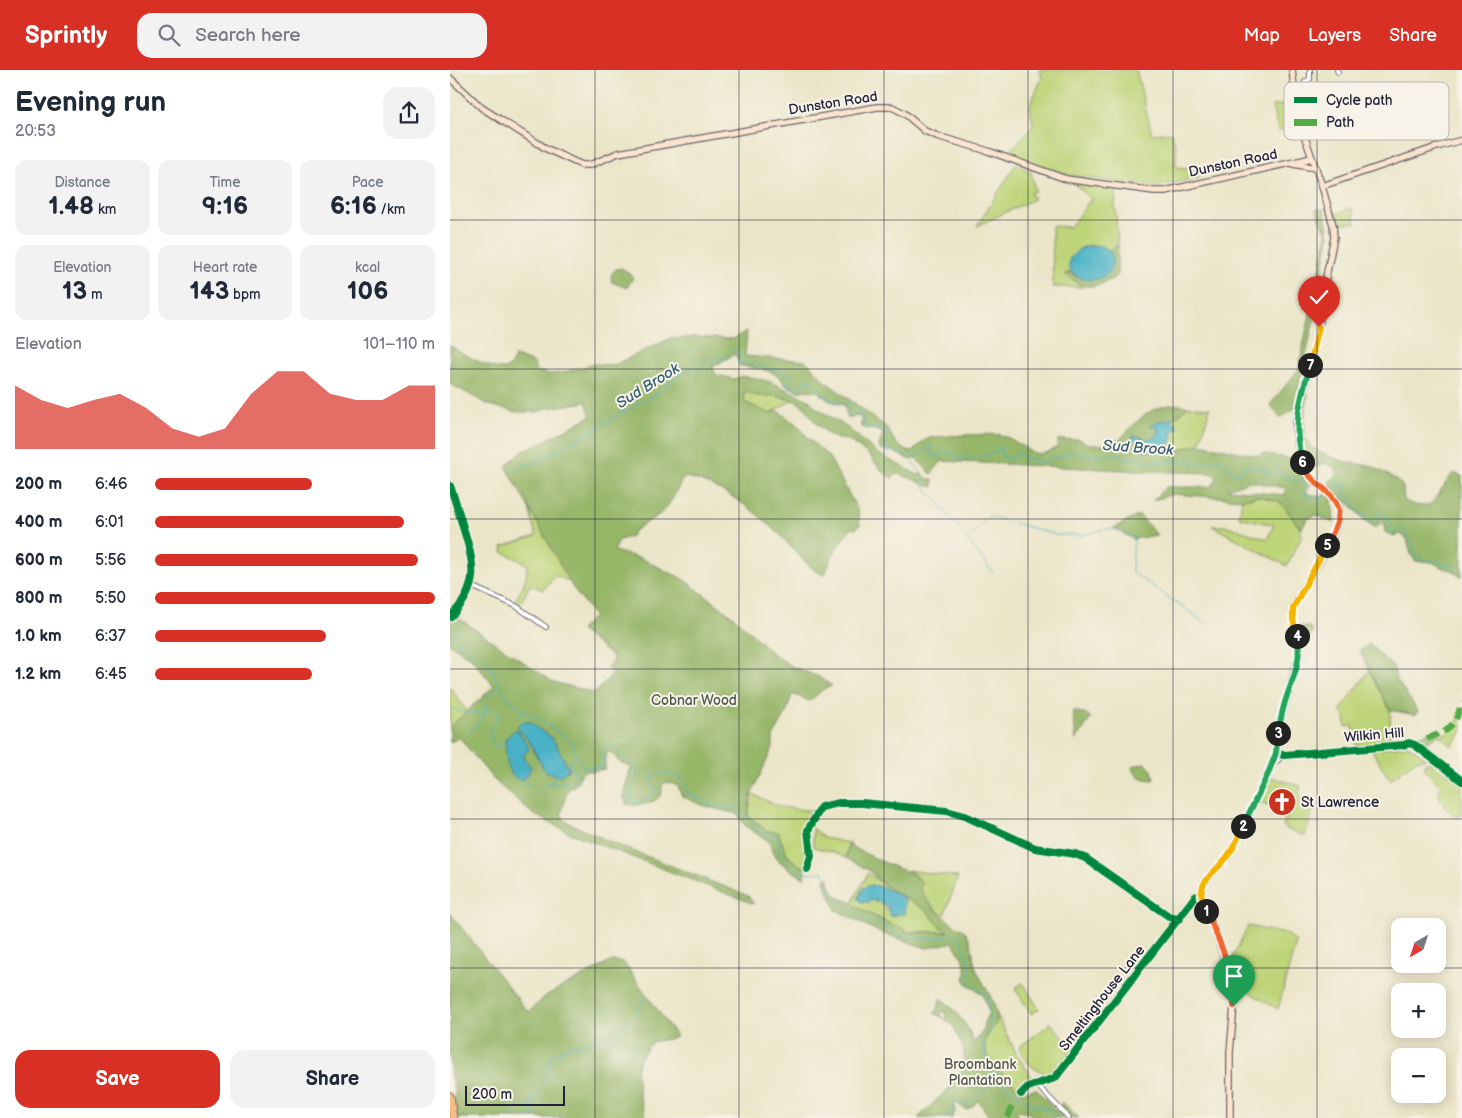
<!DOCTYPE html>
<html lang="en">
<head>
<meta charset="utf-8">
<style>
	:root { --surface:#fff; --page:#f2f2f3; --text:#1f2937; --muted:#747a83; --accent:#d93025 }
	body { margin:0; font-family:"Balsamiq Sans",sans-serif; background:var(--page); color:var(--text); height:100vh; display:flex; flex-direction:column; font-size:19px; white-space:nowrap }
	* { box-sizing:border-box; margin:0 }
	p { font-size:16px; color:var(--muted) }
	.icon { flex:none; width:28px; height:28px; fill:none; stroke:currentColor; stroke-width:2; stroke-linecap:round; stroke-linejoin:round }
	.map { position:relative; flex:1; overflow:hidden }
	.details { display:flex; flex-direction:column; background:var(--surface); width:450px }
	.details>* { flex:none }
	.needle { width:32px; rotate:219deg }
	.buttons { position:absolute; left:941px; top:848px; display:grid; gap:10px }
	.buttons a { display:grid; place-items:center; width:55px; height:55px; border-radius:10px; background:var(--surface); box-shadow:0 2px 12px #0003; font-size:25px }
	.scale { position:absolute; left:15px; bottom:12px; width:100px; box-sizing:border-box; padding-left:5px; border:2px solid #22223b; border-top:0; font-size:14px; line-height:18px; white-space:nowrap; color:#22223b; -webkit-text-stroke:4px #f7f3e8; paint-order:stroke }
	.pin { position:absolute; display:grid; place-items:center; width:42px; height:42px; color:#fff; margin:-51px -21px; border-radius:50% 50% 50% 0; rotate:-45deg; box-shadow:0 0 5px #0007 }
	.pin .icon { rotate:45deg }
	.km { position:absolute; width:25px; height:25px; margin:-12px; border-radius:50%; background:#222; color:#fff; font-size:14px; line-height:25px; text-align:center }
	.round { display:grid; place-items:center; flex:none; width:52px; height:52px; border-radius:15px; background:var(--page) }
	.head { display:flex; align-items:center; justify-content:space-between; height:85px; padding:0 15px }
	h1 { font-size:28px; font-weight:800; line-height:38px }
	.stats { display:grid; grid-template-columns:repeat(3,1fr); gap:8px; height:85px; padding:5px 15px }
	.stats div { display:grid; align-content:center; border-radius:12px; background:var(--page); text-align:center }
	.stats b { font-size:25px; font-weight:800 }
	.stats small { font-size:14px; font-weight:400 }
	.stats p { font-size:14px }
	.chart { height:140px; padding:10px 15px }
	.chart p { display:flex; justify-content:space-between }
	.chart svg { width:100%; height:90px; margin-top:5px; fill:var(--accent); opacity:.7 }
	.cta { display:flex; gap:10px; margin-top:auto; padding:10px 15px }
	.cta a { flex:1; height:58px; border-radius:15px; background:var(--accent); color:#fff; font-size:20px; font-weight:800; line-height:58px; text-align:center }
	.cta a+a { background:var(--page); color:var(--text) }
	ul { padding:0 15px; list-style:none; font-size:16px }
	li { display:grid; grid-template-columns:80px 60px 1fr; align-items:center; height:38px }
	li i { height:12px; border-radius:6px; background:var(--accent) }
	header { display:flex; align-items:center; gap:30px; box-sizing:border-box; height:70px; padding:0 25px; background:var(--accent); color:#fff }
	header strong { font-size:24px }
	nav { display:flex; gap:28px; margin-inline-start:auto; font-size:18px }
	.search { width:350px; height:45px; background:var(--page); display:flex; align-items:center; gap:12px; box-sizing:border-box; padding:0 18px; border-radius:15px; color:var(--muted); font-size:19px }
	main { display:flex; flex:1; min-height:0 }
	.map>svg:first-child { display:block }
	.green { fill:#bed478; stroke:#707b5a; fill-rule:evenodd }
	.forest { fill:#96b668; stroke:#5c6c52; fill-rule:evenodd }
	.water { fill:#48b2c6; stroke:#356a80 }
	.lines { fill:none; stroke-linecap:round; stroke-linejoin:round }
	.stream { stroke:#48b2c6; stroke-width:1 }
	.street-casing { stroke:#68666c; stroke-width:6 }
	.secondary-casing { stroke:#68666c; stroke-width:8 }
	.highway-casing { stroke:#68666c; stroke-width:9 }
	.street { stroke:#fff; stroke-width:4 }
	.secondary { stroke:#fbe5cf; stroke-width:5.5 }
	.highway { stroke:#f6be87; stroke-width:7 }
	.quiet { stroke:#53aa46; stroke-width:6; stroke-dasharray:12 6; stroke-linecap:butt }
	.cycleway-casing { stroke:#f7f3e8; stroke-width:11 }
	.cycleway { stroke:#00873e; stroke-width:8 }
	.split-1-casing { stroke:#fff; stroke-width:10 }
	.split-2-casing { stroke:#fff; stroke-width:10 }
	.split-3-casing { stroke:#fff; stroke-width:10 }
	.split-4-casing { stroke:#fff; stroke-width:10 }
	.split-5-casing { stroke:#fff; stroke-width:10 }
	.split-6-casing { stroke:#fff; stroke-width:10 }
	.split-7-casing { stroke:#fff; stroke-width:10 }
	.split-8-casing { stroke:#fff; stroke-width:10 }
	.split-1 { stroke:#f0652b; stroke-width:6 }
	.split-2 { stroke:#f5b400; stroke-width:6 }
	.split-3 { stroke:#22a559; stroke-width:6 }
	.split-4 { stroke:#22a559; stroke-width:6 }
	.split-5 { stroke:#f5b400; stroke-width:6 }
	.split-6 { stroke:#f0652b; stroke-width:6 }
	.split-7 { stroke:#22a559; stroke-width:6 }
	.split-8 { stroke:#f5b400; stroke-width:6 }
	.grid { fill:none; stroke:#22223b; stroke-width:1; stroke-opacity:0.55 }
	.labels { text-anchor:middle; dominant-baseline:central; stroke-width:4; stroke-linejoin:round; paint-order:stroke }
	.street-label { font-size:14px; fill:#22223b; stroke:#f7f3e8 }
	.park-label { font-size:14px; fill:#51574d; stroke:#f7f3e8 }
	.poi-label { font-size:14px; fill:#22223b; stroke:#f7f3e8; text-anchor:start }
	.water-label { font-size:15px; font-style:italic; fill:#315c73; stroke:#f7f3e8 }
	.key { fill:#f7f3e8; stroke:#b7b4b4; stroke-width:1 }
	.key-label { font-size:14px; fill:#22223b }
</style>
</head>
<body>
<header>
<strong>Sprintly</strong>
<div class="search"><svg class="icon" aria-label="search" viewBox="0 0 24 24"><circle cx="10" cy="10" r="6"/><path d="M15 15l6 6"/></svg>Search here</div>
<nav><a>Map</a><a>Layers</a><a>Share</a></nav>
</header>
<main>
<section class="details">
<div class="head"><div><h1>Evening run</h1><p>20:53</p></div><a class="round"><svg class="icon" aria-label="share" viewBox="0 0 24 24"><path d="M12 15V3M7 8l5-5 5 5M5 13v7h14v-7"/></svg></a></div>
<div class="stats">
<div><p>Distance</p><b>1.48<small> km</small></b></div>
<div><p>Time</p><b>9:16</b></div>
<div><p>Pace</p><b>6:16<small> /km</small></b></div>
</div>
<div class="stats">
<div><p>Elevation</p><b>13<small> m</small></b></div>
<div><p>Heart rate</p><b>143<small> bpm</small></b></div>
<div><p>kcal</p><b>106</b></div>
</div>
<div class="chart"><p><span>Elevation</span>101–110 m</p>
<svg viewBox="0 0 160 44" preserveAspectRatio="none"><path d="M0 44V13L10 20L20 24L30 20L40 17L50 24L60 34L70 38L80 34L90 17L100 6L110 6L120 17L130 20L140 20L150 13L160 13V44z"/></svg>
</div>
<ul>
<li><b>200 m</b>6:46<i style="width:56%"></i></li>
<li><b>400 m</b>6:01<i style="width:89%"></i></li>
<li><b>600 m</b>5:56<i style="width:94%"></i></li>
<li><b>800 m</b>5:50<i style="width:100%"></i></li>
<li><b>1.0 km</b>6:37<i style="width:61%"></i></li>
<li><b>1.2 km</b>6:45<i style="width:56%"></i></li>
</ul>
<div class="cta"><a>Save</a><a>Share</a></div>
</section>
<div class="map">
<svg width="1012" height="1048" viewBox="0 0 1012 1048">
	<rect width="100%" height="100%" fill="#f7f3e8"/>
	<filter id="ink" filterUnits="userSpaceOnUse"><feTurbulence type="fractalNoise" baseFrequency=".02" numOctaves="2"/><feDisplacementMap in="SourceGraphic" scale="10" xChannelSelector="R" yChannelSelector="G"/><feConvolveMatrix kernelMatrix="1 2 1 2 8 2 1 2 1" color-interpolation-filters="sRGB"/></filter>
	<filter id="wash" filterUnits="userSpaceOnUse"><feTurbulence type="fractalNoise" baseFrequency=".0096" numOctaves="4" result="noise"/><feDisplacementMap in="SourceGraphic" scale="20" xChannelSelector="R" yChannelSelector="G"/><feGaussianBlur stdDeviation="1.12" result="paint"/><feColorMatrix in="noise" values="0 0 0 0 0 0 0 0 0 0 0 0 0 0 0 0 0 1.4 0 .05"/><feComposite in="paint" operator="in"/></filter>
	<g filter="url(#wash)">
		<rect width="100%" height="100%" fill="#ebe5c8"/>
		<path class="green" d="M589 0H686L702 64 721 62 726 76V97L742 98 749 108 704 117 617 105 558 83 583 56 580 35 592 8Z
			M843 34 847 55 828 61 822 36Z
			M566 94 581 101 585 121 580 123 584 129 527 156Z
			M625 114 667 119 665 134 668 175 659 180C652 175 636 173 628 180 625 182 623 186 620 188L619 198 621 203H616L626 213 634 217H603L602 156 620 157 641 129Z
			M902 138 906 153H887L885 144Z
			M293 322H298L306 326 322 325 342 330 320 344 294 332Z
			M737 336 760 338 750 374 724 381 720 378 721 370 724 367 722 365 726 353 722 349 731 343Z
			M808 426 828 431 834 436 851 460 852 466 837 496 762 456H777L817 469 824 455 789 447 792 429Z
			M79 438 120 512 105 505 93 520 80 515 70 534 65 531C72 519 78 508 77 494L53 482 52 477 86 466Z
			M919 601 940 640 941 673 906 676 903 656 896 657 895 646 890 641Z
			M0 617 17 642 0 657Z
			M1009 649 1012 652V662L1002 676 989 665 997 663Z
			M958 675 977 688 966 690 940 710 922 680Z
			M975 692H983L981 695 984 696 986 694 1012 714V746H1004L992 733 988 724 990 716 975 699Z
			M821 707 851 716 849 725 864 739 855 766 836 759 837 757 833 756 837 743 808 731Z
			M302 724 331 737 364 741 365 743 356 761 358 786 355 798C336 789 335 780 328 762L317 761 298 746Z
			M363 758 374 768 399 773 396 788 383 782 363 777Z
			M457 800 508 807 494 846C484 839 473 828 469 817L473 814 465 805Z
			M418 803 441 820 471 837 479 843 483 849 500 862H458L450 857 438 853 405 836 402 833ZM413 818 449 844 442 847C434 831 425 830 408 828Z
			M798 856 836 864 846 872 828 939 787 915 780 893Z
			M573 913 589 939 581 944 565 918Z
			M547 945 567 985 586 1013 577 1016 571 1021C558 1009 531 991 535 970 537 962 546 958 547 945Z
			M600 952 623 979 602 1006C586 1000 574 994 569 977L599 955Z"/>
		<path class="forest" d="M866 139H874L879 166 866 241 844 339 830 348 820 335 848 300 877 164Z
			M668 175 667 206C645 219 635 221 615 204L621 203 627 207 660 201C663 194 664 187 659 180Z
			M172 198 183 207 177 218 162 212 161 205 166 199Z
			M297 261 295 286 356 291 375 311 437 358 445 372 454 380 462 382C467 377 473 370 480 368 488 366 542 363 550 365 575 371 581 396 608 376V370L629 369 638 374 660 375 665 370 669 371C689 348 705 330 737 336 723 355 716 345 701 356H706L708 359V365C701 370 696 370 688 366L687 371 691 375 693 380 714 382 720 378 724 381 750 374 810 386 811 383 846 390 852 403 861 414 856 423 871 427 877 423 882 430 884 453 866 445 857 449 851 460 834 436 828 431 808 426 792 429 724 424 703 430 716 417H761L767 408 762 403 693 401 492 391 481 404 466 388 460 390 442 381 430 380 429 375 433 364C426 357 417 361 410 356L412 351 409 346 398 348 394 335 378 330 367 321 354 320 351 322 335 315C329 299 304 298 290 296L286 285H283L264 296 263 299 266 305 284 309 292 306 318 311 359 330 367 338 398 358 427 383 468 405 472 403 476 408 483 410V417C475 416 453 404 448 404 445 404 444 406 442 408L432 401 418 384 397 369C386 373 372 359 365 352 360 347 359 340 353 336 346 330 333 327 324 326 319 325 314 327 308 326 303 325 299 322 294 322V332L320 344 327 340 347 355 359 369 379 387 408 441 410 455 406 459 401 458C388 474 382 485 375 505L365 501C352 490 342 477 330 465 304 439 272 416 236 407L232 410C226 422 221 434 211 443 201 451 187 455 180 467L169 470 164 481 190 488 233 509 284 547 323 584 343 597 369 607 382 616 375 618 360 631 342 624 336 644 323 667V677L300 727 298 746 317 761 328 762C335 780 336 789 355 798L354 808C346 804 327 791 323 784 321 779 321 773 317 770 306 762 293 758 288 744 266 739 253 737 232 726L228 716 218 712 212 714C212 717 212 720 212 722 209 734 185 737 176 734L173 724 181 697 168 691 164 685 158 681 155 689V699L144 701H133L126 714 117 721 111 744 115 751 163 773 298 826 304 834 120 763 83 744 43 709 9 667 0 673V657L44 616 23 590 0 574V552L7 547 103 612 145 623 163 603 157 598 164 588 130 560 144 546 123 518 56 396 72 381 83 377 141 346 136 332 97 338 88 342H66L39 335 0 314V275C9 282 50 306 59 297 62 294 64 289 65 286L84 293 86 301 98 304 111 303 145 294 164 295 223 267 226 269 244 267 283 269ZM800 411 836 418 834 425 777 419ZM82 652 85 658 104 671 119 699 115 703 86 686 81 674 67 656ZM64 661 75 691 62 705 56 669Z
			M857 324H858L854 350 856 371 869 382 895 392 921 396 935 403 947 410 953 417 954 430C964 436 969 437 981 434L1003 403 1012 406V508L1002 500 993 498 982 492 965 491 961 484 957 469 951 464 943 466 935 462 934 450 926 458 914 450 899 433 888 427 875 416 888 404 884 397 876 393 867 397 856 395C848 367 847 352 857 324Z
			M689 445 707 465 683 469 664 458Z
			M847 556 860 557 863 562 852 578Z
			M920 574 943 597 947 610 968 641 965 645 940 640 911 584 910 580Z
			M623 641 637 644 641 648 626 670Z
			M984 660 989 665 975 672 996 690 994 693 968 675 967 667Z
			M695 693 702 700 704 710C694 710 686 707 682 698L683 696Z
			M399 773 402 777C413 782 424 788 435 793 452 801 459 799 473 814L470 817C475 832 492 847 506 856 510 858 514 859 517 864 524 876 522 890 527 901 534 916 544 929 547 945 549 955 539 961 536 969 528 987 561 1011 572 1022L587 1019 607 1042 612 1032 629 1048H591L570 1040 566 1042 571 1048H540L528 1030 523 1036 516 1040 505 1032 503 1036 505 1042 502 1048H468L504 1013 514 997V981L503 955 496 951V945L494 941 490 943 494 948 485 944 491 928C506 940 518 955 524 973L534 960V953L539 942C536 937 536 928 531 923 524 917 516 918 514 907L517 903 515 897V893L503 872 477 878 429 862 386 840 374 811 378 806C380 817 382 825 394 830 399 831 402 832 405 836L438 853 450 857 458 862H498L490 857 479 843 471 837 441 820 429 811 420 801 396 788Z
			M0 843 78 942 97 925 162 891 173 892 227 967 202 972C197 979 189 988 187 997 185 1007 191 1039 197 1048H5V1022L0 1003Z"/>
		<path class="water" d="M645 175 655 177 662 184C663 191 663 199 658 203 647 214 626 211 619 198L620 188 629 179Z
			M722 349 726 353 728 358 723 361 722 365 724 367 721 370 720 378 714 382 693 380 691 375 682 368 683 366C695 367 697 372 708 365V359L706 356H700L706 352Z
			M72 652H82C87 660 94 661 101 667 105 672 115 692 119 699L110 706 97 702 93 698 81 674 67 656Z
			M67 659 77 674 79 679 74 685C74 691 77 692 81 696 78 706 71 715 62 705 61 702 59 700 58 697 56 689 56 678 55 669L64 661Z
			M421 815 433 817 455 829 454 845 449 844 440 846 437 836 423 829 418 832H411L408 829 413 818Z"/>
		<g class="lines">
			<path class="stream" d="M462 392 474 407 472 413 501 448 543 503
				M60 400 85 393 211 321 223 309 232 306V303L240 299 249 300 254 291 257 293H263L267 288H277L285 279 289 282 290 288 288 293 290 294C299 293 313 294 319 301L325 299 342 306 341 313 336 314 344 318 353 317 358 309 361 310C368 324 383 331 398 334L401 340 398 345 399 347 411 343 414 349 413 355 415 358 430 359 435 363 437 370 436 376 433 378V380C437 381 441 381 445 382 463 388 463 390 479 377H483L480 384 490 387 493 381 507 386 511 391 517 385 523 388 529 386 533 387 543 382H547L550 377 553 388H565L566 383 570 382 573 388C581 390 587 389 594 392L622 382 634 385 668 384 675 389C691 384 688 390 701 392 709 393 717 391 725 391 740 391 757 395 772 390L775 391 777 398 787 404C795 394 803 397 815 397L814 402 822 404 828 398 830 404C838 406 842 413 851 409 855 415 853 421 857 427L866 426 871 430 876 425
				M880 419H885L887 416 896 414 894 422 896 428 902 430 905 439 909 440 911 444H916L918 450 925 455 928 449 926 445 929 442 937 447 940 455 938 460 940 463 948 464 949 460 952 458 962 471 965 485 976 491 986 490 992 494 1005 497 1012 504
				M521 466 539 446 607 465H632L656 459H664L684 467 682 502 757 554
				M0 556 10 575 37 592 56 626 72 640 90 649 124 674V681L134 697H152L154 694 151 679 156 674 160 672 169 683 187 697 188 703 180 726 183 733C190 730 201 728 205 723L202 710 204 703 227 705 236 712 237 723 265 736H278L290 741 311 763 325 765 328 769 330 784C336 788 340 794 345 798 352 805 365 802 374 802 377 809 377 818 381 824 390 838 443 863 459 867 474 871 492 867 506 864L511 869 520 894 519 909 520 913 533 922 538 930 540 961 531 970 537 989 542 995 555 1015 580 1034 596 1038 609 1048
				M49 617 34 632C34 640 43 640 48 644L39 666 41 668 42 673 48 676 53 675
				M0 637C11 644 22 644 35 642
				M71 646 72 640
				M19 663 35 645 36 638
				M71 710 80 716 90 719 98 713C109 715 120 715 128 706L120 694 122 689 126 687
				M101 713 106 705
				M82 1027 85 1034 84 1048
				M59 1048 68 1039 73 1038 79 1032
				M78 1048 82 1027 91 1019 96 1011 100 991 104 983 110 982 114 977 132 974 141 969 169 963 177 952 185 947 189 937 192 934V928L195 925
				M492 1048 507 1041 504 1037 506 1032 516 1036C526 1031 529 1020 540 1016L543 1009 542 995"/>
		</g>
	</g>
	<g filter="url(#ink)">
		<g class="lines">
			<defs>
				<path id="street" d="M887 0 888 2
					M855 12 860 9V0
					M21 516 66 536 96 557
					M826 683 834 685 954 675 959 673 965 675 1012 711
					M822 695 834 685
					M619 1048 587 1015 605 1008 745 827 750 825"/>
				<path id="secondary" d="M0 8 32 38 97 79 125 92 132 95H140L168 83 427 37H442L454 43 475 61 487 66 538 81 616 109 704 121H715L862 88
					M843 94 866 98
					M872 116 990 76 1012 70
					M0 416C5 429 9 443 13 457 24 493 31 517 0 547
					M780 1048V982L784 936 783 916 767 866 750 825 754 813 779 785 789 765 818 704 826 683 830 652 849 585V573L843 549V538C856 508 885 475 889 444 892 424 865 417 857 403 848 389 847 370 846 354L869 257 873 222 884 167 883 155 872 116 848 48 842 0"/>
				<path id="highway" d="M0 1026 3 1048"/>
			</defs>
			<use href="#street" class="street-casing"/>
			<use href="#secondary" class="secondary-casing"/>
			<use href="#highway" class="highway-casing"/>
			<use href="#street" class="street"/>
			<use href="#secondary" class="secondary"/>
			<use href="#highway" class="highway"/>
			<path class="quiet" d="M977 669 997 660 1006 650 1012 632
				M558 1048 562 1035"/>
			<defs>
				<path id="cycleway" d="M0 416C5 429 9 443 13 457 24 493 31 517 0 547
					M826 683 834 685 954 675 959 673 965 675 1012 711
					M357 799 361 786 358 760 371 737 389 733H412L497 741 515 746 585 778 625 784 635 788 720 847 730 848
					M571 1024 578 1017 605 1008 745 827 750 825"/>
			</defs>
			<use href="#cycleway" class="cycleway-casing"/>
			<use href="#cycleway" class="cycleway"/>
		</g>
	</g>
	<g class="lines" filter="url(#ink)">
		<defs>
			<path id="split-1" d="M756 841C770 871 784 903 784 936"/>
			<path id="split-2" d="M756 841C742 810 764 807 779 784 785 776 789 765 793 756"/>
			<path id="split-3" d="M793 756 818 704 826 683 828 663"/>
			<path id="split-4" d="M828 663C830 653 832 642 835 632 842 610 853 590 847 566"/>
			<path id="split-5" d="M847 566 843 549V538L877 475"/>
			<path id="split-6" d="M852 392C855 402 861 408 868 414 897 436 891 446 877 475"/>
			<path id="split-7" d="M852 392C842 354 850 332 860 295"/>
			<path id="split-8" d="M860 295 869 257"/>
		</defs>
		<use href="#split-1" class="split-1-casing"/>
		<use href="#split-2" class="split-2-casing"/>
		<use href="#split-3" class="split-3-casing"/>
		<use href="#split-4" class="split-4-casing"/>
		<use href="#split-5" class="split-5-casing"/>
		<use href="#split-6" class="split-6-casing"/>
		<use href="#split-7" class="split-7-casing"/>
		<use href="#split-8" class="split-8-casing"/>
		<use href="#split-1" class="split-1"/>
		<use href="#split-2" class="split-2"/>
		<use href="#split-3" class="split-3"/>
		<use href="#split-4" class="split-4"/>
		<use href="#split-5" class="split-5"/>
		<use href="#split-6" class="split-6"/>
		<use href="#split-7" class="split-7"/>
		<use href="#split-8" class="split-8"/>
	</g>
	<path class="grid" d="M145 0V1048M289 0V1048M434 0V1048M578 0V1048M723 0V1048M867 0V1048M0 150H1012M0 299H1012M0 449H1012M0 599H1012M0 749H1012M0 898H1012"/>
	<defs>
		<symbol id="church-disc" viewBox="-11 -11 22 22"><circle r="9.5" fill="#c8321e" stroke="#f7f3e8"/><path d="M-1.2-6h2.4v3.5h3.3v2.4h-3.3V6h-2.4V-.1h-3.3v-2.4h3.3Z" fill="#fff"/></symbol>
	</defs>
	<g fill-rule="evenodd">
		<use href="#church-disc" x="816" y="716" width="32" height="32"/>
	</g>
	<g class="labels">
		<g class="street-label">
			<text transform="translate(383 33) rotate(-9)">Dunston Road</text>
			<text transform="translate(783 93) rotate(-12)">Dunston Road</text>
			<text transform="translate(924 665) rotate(-5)">Wilkin Hill</text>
			<text transform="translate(652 928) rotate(-52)">Smeltinghouse Lane</text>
		</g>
		<g class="park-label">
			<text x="244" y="630">Cobnar Wood</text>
			<text x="530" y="994">Broombank<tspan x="530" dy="16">Plantation</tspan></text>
		</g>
		<g class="poi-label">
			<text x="851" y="732">St Lawrence</text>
		</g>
		<g class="water-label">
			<text transform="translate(198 316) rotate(-32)">Sud Brook</text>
			<text transform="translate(688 378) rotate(4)">Sud Brook</text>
		</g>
	</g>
	<rect x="834" y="12" width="165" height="58" rx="8" class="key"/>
	<rect x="844" y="27" width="23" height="6" fill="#00873e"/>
	<rect x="844" y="49" width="23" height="7" fill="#53aa46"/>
	<g class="key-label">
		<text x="876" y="35">Cycle path</text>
		<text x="876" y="57">Path</text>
	</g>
</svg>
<div class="buttons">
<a><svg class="needle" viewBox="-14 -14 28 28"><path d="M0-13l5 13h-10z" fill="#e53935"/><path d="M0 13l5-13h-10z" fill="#747a83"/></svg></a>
<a>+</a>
<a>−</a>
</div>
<div class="scale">200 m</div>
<div class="pin" style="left:784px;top:936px;background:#1e9e55"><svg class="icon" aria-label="arrive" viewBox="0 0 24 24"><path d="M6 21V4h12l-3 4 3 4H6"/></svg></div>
<div class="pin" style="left:869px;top:257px;background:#d93025"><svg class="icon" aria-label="check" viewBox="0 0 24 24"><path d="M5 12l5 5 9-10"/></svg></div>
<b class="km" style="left:756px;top:841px">1</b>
<b class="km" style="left:793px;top:756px">2</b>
<b class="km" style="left:828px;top:663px">3</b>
<b class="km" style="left:847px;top:566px">4</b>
<b class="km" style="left:877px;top:475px">5</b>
<b class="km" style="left:852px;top:392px">6</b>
<b class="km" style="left:860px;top:295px">7</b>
</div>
</main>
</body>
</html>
